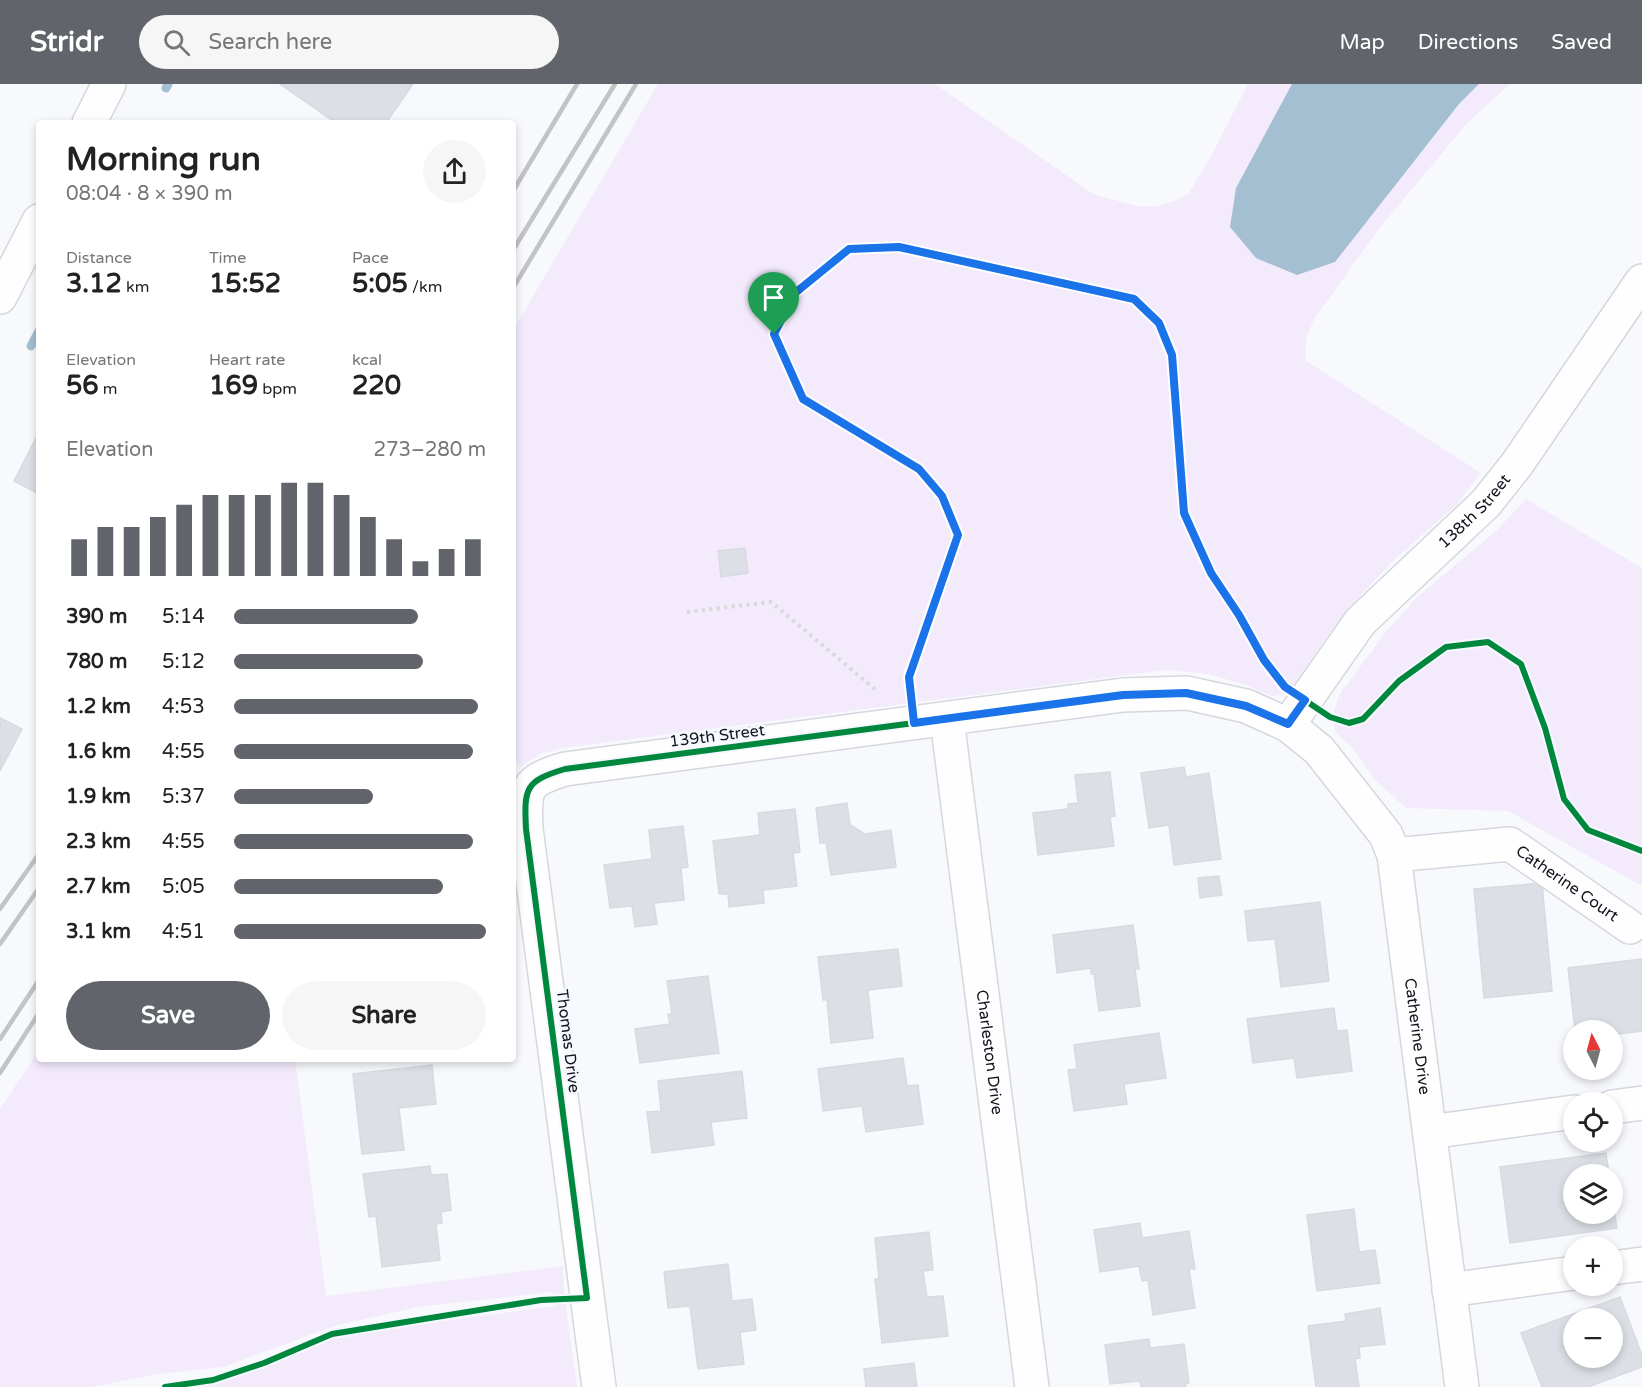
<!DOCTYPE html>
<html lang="en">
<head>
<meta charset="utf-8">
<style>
	:root { --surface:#fff; --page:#f6f6f6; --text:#222; --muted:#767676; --accent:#62646b }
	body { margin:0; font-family:"Varela Round",sans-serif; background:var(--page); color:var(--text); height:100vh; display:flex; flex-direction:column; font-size:22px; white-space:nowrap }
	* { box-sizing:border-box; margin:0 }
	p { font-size:20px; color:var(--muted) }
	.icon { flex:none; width:33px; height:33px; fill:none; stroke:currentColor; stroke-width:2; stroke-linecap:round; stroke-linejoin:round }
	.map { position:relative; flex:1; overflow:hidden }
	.sheet { position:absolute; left:36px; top:36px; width:480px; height:942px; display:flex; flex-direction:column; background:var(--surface); border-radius:6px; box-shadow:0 3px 9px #0003 }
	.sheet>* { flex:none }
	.needle { width:39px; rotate:354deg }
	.tools { position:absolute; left:1563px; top:936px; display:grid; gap:12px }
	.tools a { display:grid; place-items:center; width:60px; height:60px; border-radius:50%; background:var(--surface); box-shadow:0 3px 9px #0003; font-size:30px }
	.pin { position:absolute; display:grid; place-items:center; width:51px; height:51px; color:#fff; margin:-62px -26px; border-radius:50% 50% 50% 0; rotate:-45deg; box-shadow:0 0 6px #0007 }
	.pin .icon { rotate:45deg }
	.round { display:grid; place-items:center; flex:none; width:63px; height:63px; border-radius:32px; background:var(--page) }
	.head { display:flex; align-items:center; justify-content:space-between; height:102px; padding:0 30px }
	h1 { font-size:33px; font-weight:700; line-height:45px }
	.figures { display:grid; grid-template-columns:repeat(3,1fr); gap:9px; height:102px; padding:6px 30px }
	.figures div { display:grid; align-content:center }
	.figures b { font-size:26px; font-weight:700 }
	.figures small { font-size:16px; font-weight:400 }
	.figures p { font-size:16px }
	.chart { height:168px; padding:12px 30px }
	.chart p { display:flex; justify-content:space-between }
	.chart svg { width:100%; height:108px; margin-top:6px; stroke:var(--accent); stroke-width:6 }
	.primary-button { display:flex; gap:12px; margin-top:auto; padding:12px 30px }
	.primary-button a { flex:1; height:69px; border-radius:36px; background:var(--accent); color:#fff; font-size:24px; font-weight:700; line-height:69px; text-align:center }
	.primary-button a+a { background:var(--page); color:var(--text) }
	ul { padding:0 30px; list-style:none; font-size:20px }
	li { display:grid; grid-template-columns:96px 72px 1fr; align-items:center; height:45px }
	li i { height:15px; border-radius:8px; background:var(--accent) }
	header { display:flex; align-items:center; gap:36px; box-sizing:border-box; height:84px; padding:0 30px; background:var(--accent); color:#fff }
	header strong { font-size:28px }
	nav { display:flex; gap:33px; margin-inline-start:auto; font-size:21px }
	.search { width:420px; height:54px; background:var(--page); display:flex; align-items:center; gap:15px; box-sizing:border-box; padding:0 21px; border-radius:33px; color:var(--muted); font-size:22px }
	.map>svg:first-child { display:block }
	.green { fill:#f3ebfc }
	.water { fill:#a3bfd1 }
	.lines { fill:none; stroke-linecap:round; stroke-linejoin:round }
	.stream { stroke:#a3bfd1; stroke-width:9 }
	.building { fill:#dce0e6; stroke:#d7dbe0; stroke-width:1.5; fill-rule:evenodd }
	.minor-casing { stroke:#d5d7de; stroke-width:36 }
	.primary-casing { stroke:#d5d7de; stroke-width:36 }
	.path { stroke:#d7d8d9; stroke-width:4; stroke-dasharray:3 4.5; stroke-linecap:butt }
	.minor { stroke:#fefeff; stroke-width:33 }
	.primary { stroke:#fefeff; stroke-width:33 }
	.rail { stroke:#c2c3c5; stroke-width:4.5 }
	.cycleway-casing { stroke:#f6f8fe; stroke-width:10 }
	.cycleway { stroke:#00873e; stroke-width:6 }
	.route-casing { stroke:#fff; stroke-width:12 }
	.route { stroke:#1a73e8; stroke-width:8 }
	.labels { text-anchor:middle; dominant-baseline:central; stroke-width:5; stroke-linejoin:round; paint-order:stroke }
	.street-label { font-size:16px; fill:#11141d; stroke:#f6f8fe }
</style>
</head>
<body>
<header>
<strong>Stridr</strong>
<div class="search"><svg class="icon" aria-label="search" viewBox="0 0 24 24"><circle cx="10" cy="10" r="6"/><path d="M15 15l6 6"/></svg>Search here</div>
<nav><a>Map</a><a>Directions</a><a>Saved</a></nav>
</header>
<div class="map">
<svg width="1642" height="1303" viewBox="0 0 1642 1303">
	<rect width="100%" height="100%" fill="#f8f9fc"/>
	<path class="green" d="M658 0H935L1095 111 1138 122H1157L1175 117 1188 110 1209 76 1248 0H1510L1469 37 1382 141 1314 235 1306 255 1305 276 1481 389 1456 421 1392 478 1351 522 1326 554 1292 606 1283 611 1272 612 1248 602 1209 590 1166 586 563 664 540 670 521 683 513 673V246Z
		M1526 415 1642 484V802L1508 727 1406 724 1374 695 1351 662 1335 648 1333 630 1339 611 1385 549 1416 514 1496 447Z
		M39 966V975H295L326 1212 563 1182 564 1207 577 1303H183L216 1298 267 1282 326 1257 363 1248 555 1222 553 1208 418 1223 334 1242 224 1283 159 1290 91 1303H0V1025Z"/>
	<path class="water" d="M1292 0H1479L1459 20 1335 178 1297 191 1256 174 1230 143 1236 104Z"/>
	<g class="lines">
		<path class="stream" d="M166 4 168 0
			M31 262 39 247"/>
	</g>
	<path class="building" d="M280 0H413L386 39H336Z
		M39 348V410L14 397Z
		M745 464 748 489 721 493 718 467Z
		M0 634 22 645 0 687Z
		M1184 683 1186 693 1209 689 1221 775 1174 781 1169 741 1149 744 1141 689Z
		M1110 688 1115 732 1110 733 1114 762 1038 771 1033 729 1068 725V720L1078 719 1075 691Z
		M847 719 850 741 865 750 891 746 896 783 831 791 826 759H820L816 724Z
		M795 725 800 768 793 769 797 802 763 806 764 819 729 823 728 810H719L713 757 760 751 758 729Z
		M683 742 688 783 681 784 684 816 654 819 657 840 635 843 632 822 610 824 604 781 652 775 649 746Z
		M1219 792 1222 811 1200 814 1198 794Z
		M1542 799 1552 907 1484 914 1474 805Z
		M1320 818 1329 897 1281 903 1275 855 1248 857 1245 827Z
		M1133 841 1139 885H1135L1140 922 1099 927 1094 890H1091V884L1057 889 1053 851Z
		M898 865 902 902 868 906 873 954 831 959 827 916H823L818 873Z
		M1642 875V947L1612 951V946H1575L1568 884Z
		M708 892 719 969 640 979 635 945 670 940 668 930H672L667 897Z
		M1334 924 1337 947 1347 946 1352 987 1297 994 1294 974 1253 979 1247 935Z
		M1159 949 1166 994 1124 1000 1127 1020 1074 1027 1068 986 1077 985 1074 961Z
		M903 974 907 1002 918 1001 923 1040 866 1048 862 1022 823 1027 818 985Z
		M432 981 436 1020 399 1024 404 1066 362 1070 353 990Z
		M742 987 747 1034 711 1038 714 1061 652 1069 647 1028 661 1027 658 997Z
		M1606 1069 1609 1090H1574V1130H1612V1114L1617 1144 1510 1159 1500 1083Z
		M430 1082 431 1091 447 1090 451 1126 441 1128 442 1139 436 1140 440 1176 382 1183 376 1132 369 1133 363 1090Z
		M1354 1125 1359 1168 1375 1166 1380 1199 1317 1207 1307 1131Z
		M1140 1139 1142 1154 1189 1147 1195 1185H1189L1195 1224 1153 1231 1148 1196 1142 1197 1139 1182 1100 1188 1094 1146Z
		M929 1148 933 1186 923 1187 927 1213 943 1212 948 1252 882 1259 875 1195H879L875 1154Z
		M728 1180 732 1217 752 1215 756 1246 740 1248 744 1280 698 1285 690 1222 668 1224 664 1188Z
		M1620 1213 1642 1271V1283L1588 1303H1542L1521 1249ZM1574 1234H1612V1274H1574Z
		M1380 1224 1385 1260 1359 1263 1360 1274 1355 1275 1359 1303H1316L1308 1242 1346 1237 1345 1230Z
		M1149 1255 1150 1264 1184 1260 1189 1299 1185 1300 1186 1303H1141L1140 1297 1110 1300 1105 1261Z
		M914 1279 917 1303H866L864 1285Z"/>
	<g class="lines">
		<defs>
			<g id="minor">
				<path id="s1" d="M947 635 1032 1303"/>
				<path id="s2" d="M1288 641 1360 538 1486 419 1517 380 1642 197"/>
				<path id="s3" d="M1394 771 1510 760 1630 843"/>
				<path d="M1612 1023 1642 1019"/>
				<path d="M1430 1048 1574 1028"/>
				<path d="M1612 1184 1642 1180"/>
				<path d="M1449 1206 1574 1189"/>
				<path id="s4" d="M599 1303 526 745C524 704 525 697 565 685L1123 611 1187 609 1246 622 1288 641 1319 666 1386 751 1394 771 1462 1303"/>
			</g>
			<path id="primary" d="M89 39 109 0
				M0 213 39 137"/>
		</defs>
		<use href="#minor" class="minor-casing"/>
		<use href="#primary" class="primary-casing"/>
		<path class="path" d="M687 528 771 518 876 606"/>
		<use href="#minor" class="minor"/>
		<use href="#primary" class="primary"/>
		<path class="rail" d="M513 107 577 0
			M513 166 615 0
			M513 204 636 0
			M0 825 39 770
			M0 860 39 804
			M0 955 39 896
			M0 989 39 929"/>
		<defs>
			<path id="cycleway" d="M165 1303 213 1296 264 1279 332 1250 541 1216 587 1214 526 745C524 704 525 697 565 685L914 639 909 593 958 451 942 412 919 385 803 315 774 250 795 209 849 165 899 163 1134 215 1159 239 1172 271 1184 429 1211 489 1239 531 1264 576 1285 603 1330 633 1349 639 1363 635 1399 597 1446 563 1488 558 1521 580 1545 644 1564 715 1588 746 1642 767"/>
		</defs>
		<use href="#cycleway" class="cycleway-casing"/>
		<use href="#cycleway" class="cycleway"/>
	</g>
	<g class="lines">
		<defs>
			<path id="route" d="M899 163 1134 215 1159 239 1172 271 1184 429 1211 489 1239 531 1264 576 1285 603 1305 616 1288 640 1246 622 1186 609 1123 611 914 639 909 593 958 451 942 412 919 385 803 315 774 250 795 209 849 165Z"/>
		</defs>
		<use href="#route" class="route-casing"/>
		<use href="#route" class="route"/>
	</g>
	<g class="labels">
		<g class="street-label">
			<text stroke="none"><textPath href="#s2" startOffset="285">138th Street</textPath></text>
			<text transform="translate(717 652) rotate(-7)">139th Street</text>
			<text stroke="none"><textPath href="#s3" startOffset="186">Catherine Court</textPath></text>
			<text stroke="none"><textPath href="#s4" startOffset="1731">Catherine Drive</textPath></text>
			<text transform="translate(568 957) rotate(83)">Thomas Drive</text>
			<text stroke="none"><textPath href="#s1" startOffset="336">Charleston Drive</textPath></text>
		</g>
	</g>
</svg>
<div class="tools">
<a><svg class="needle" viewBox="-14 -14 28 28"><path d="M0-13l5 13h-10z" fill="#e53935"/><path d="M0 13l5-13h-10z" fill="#767676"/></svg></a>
<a><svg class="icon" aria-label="locate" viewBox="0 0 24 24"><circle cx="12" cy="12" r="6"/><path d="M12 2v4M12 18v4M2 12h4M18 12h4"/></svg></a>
<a><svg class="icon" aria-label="layers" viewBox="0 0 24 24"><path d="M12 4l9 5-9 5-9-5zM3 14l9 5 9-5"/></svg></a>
<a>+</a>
<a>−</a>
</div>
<div class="pin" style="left:774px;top:250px;background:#1e9e55"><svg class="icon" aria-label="arrive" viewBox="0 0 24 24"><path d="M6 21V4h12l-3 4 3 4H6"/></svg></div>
<section class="sheet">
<div class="head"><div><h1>Morning run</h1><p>08:04 · 8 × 390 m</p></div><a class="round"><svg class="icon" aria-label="share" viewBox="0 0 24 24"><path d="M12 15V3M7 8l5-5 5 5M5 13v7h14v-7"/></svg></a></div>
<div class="figures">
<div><p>Distance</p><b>3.12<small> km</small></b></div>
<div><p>Time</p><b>15:52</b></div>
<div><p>Pace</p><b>5:05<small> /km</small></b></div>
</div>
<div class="figures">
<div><p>Elevation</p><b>56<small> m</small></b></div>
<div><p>Heart rate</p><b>169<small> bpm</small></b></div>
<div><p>kcal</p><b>220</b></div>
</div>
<div class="chart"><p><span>Elevation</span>273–280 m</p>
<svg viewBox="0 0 160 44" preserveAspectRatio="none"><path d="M5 44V29M15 44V24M25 44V24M35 44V20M45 44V15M55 44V11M65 44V11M75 44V11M85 44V6M95 44V6M105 44V11M115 44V20M125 44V29M135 44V38M145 44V33M155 44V29"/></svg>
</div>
<ul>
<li><b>390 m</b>5:14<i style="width:73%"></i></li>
<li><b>780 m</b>5:12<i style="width:75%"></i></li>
<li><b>1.2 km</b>4:53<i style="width:97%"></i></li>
<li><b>1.6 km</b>4:55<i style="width:95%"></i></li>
<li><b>1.9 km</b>5:37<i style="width:55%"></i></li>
<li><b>2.3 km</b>4:55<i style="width:95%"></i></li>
<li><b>2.7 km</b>5:05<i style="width:83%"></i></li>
<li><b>3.1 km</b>4:51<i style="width:100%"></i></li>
</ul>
<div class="primary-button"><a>Save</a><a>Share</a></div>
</section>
</div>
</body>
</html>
